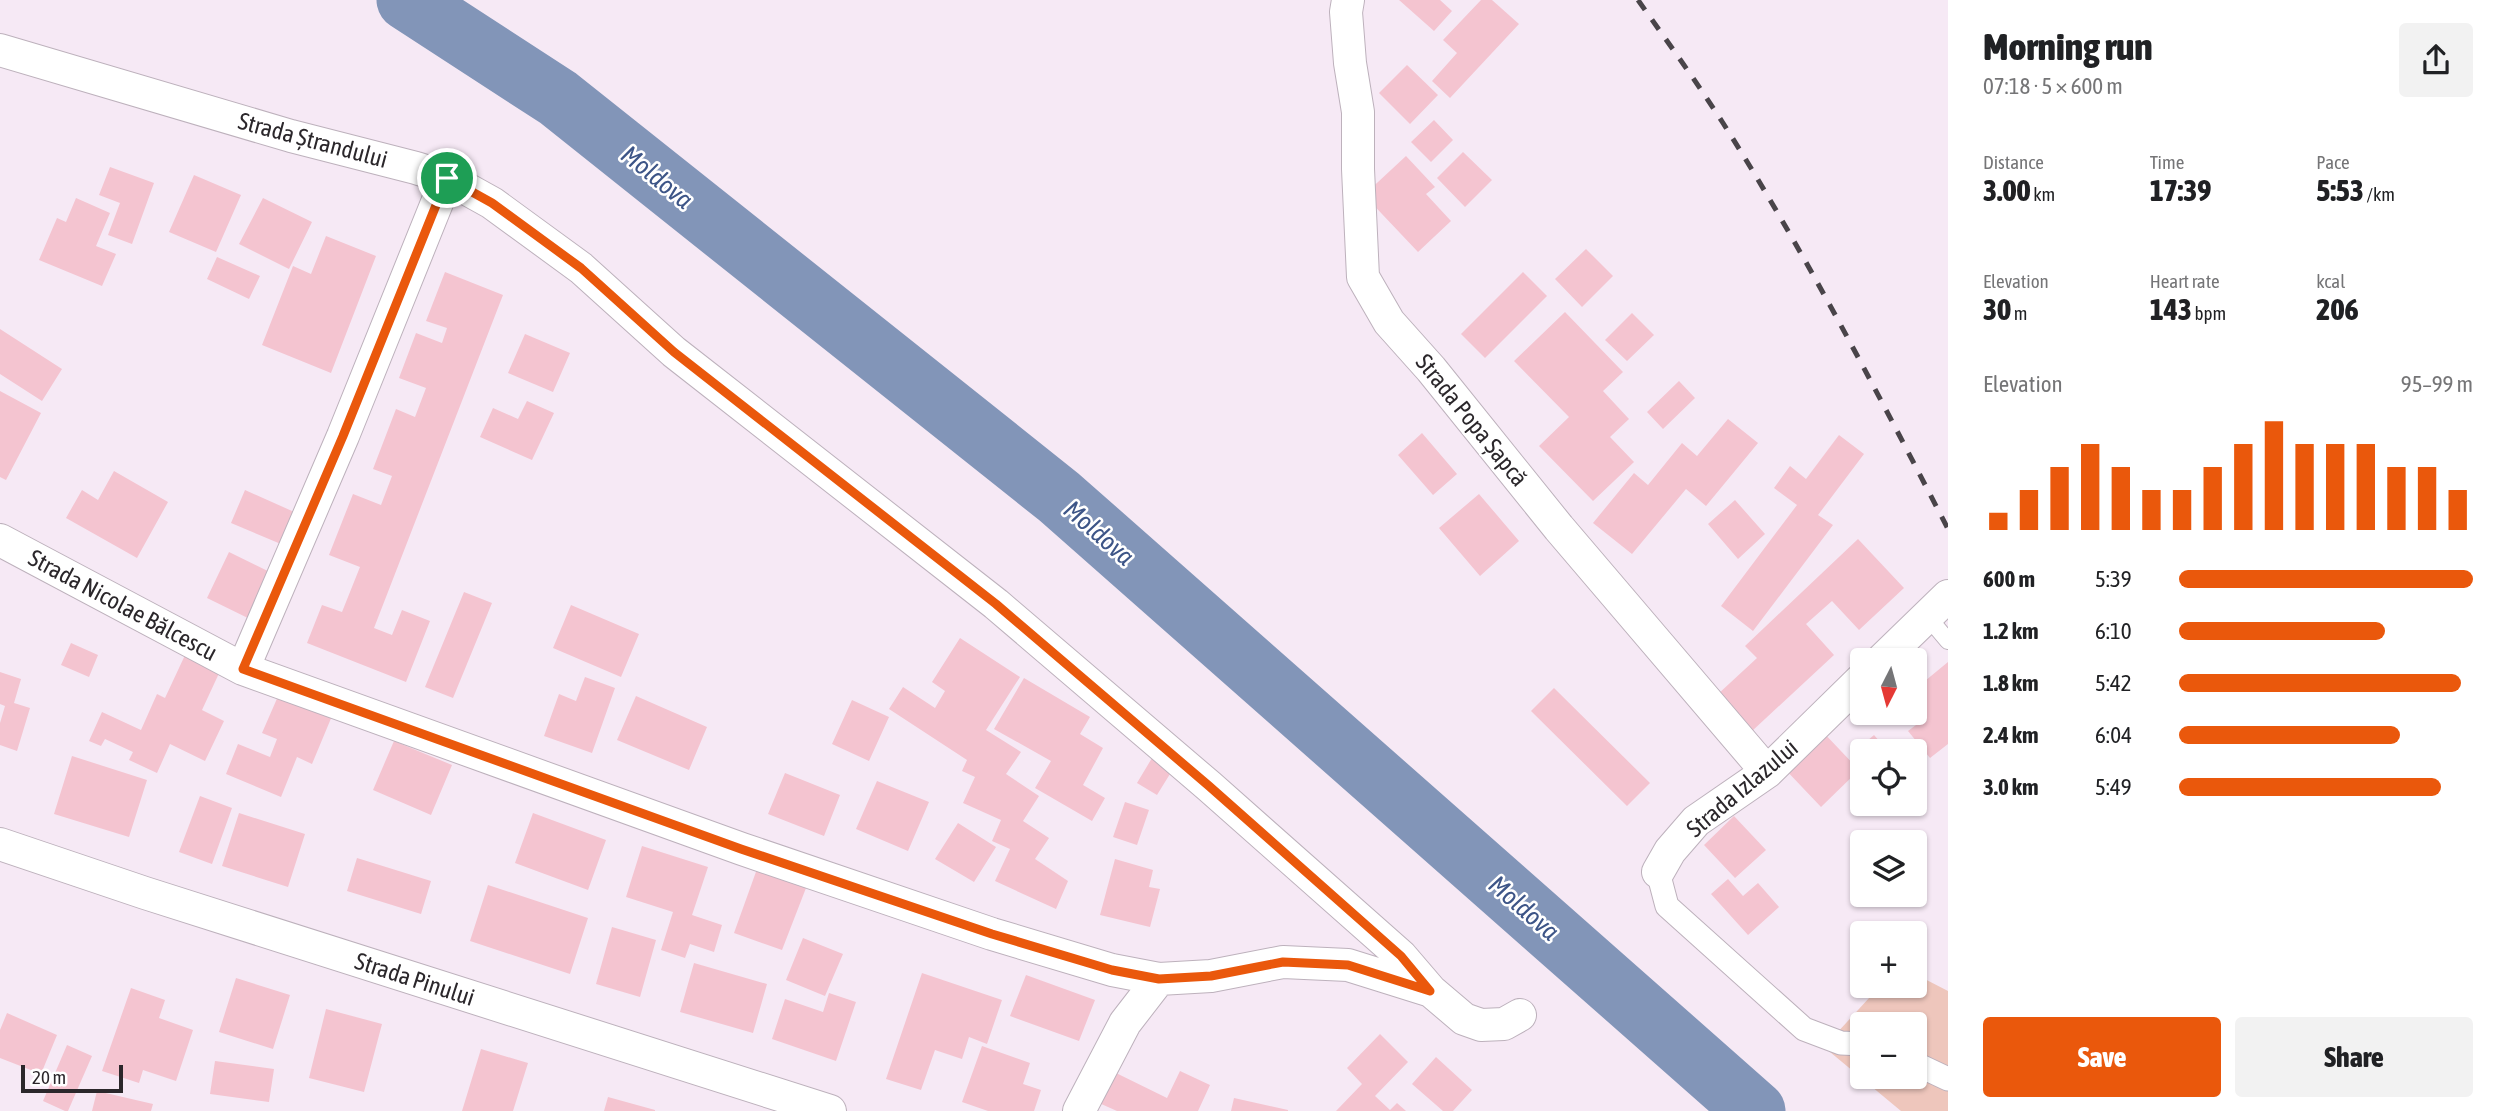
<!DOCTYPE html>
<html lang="en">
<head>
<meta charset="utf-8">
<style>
	:root { --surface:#fff; --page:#f2f2f2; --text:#202124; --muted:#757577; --accent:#ea580c }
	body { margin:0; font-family:"Asap Condensed",sans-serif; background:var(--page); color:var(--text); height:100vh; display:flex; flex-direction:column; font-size:26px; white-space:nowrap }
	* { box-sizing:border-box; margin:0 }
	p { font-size:23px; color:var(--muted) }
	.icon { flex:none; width:38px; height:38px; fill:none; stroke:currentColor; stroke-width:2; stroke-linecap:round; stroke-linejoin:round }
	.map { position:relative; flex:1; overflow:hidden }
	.side { display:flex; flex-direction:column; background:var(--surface); width:560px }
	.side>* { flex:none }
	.needle { width:46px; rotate:186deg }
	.fabs { position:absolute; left:1850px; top:648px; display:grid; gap:14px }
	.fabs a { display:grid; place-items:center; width:77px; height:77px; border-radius:7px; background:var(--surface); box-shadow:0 2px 5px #0004; font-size:35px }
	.scale { position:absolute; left:21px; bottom:18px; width:102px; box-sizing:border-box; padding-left:7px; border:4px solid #2b272b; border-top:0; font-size:19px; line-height:24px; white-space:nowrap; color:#2b272b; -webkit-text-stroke:5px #fff; paint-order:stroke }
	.pin { position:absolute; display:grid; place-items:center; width:60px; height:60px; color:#fff; margin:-30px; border:4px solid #fff; border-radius:50%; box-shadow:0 2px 7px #0007 }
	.round { display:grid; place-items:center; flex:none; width:74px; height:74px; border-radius:7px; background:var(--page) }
	.overview { display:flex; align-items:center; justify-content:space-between; height:119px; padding:0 35px }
	h1 { font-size:38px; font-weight:800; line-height:52px }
	.stats { display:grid; grid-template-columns:repeat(3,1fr); gap:10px; height:119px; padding:7px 35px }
	.stats div { display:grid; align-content:center }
	.stats b { font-size:30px; font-weight:800 }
	.stats small { font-size:19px; font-weight:400 }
	.stats p { font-size:19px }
	.chart { height:196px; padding:14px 35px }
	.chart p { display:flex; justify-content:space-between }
	.chart svg { width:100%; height:126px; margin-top:7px; stroke:var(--accent); stroke-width:6 }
	.cta { display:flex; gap:14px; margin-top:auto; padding:14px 35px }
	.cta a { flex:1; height:80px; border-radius:7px; background:var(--accent); color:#fff; font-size:28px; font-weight:800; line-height:80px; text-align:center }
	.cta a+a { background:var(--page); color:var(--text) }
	ul { padding:0 35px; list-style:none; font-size:23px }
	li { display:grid; grid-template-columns:112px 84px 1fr; align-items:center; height:52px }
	li i { height:18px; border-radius:9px; background:var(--accent) }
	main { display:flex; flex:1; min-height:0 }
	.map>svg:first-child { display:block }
	.green { fill:#eec6bc; fill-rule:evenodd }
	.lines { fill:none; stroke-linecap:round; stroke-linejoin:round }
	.river { stroke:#8295b8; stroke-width:61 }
	.building { fill:#f4c4d0 }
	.service-casing { stroke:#bdb1bc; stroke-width:18 }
	.pedestrian-casing { stroke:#bdb1bc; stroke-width:25 }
	.minor-casing { stroke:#bdb1bc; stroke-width:34 }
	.service { stroke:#fff; stroke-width:16 }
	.pedestrian { stroke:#fff; stroke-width:23 }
	.minor { stroke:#fff; stroke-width:32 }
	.rail { stroke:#494449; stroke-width:5; stroke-dasharray:12 12; stroke-linecap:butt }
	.route-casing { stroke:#fff; stroke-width:14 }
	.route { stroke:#ea580c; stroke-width:9 }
	.labels { text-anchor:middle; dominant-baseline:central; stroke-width:5; stroke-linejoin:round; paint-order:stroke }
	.street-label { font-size:24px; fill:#2b272b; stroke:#fff }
	.water-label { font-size:26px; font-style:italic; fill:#3d5587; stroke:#fff }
</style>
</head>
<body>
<main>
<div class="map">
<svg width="1948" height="1111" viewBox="0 0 1948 1111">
	<rect width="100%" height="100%" fill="#f6e9f5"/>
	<path class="green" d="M1915 974 1948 991V1111H1901L1824 1047 1881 985H1914ZM1862 1024H1914V1076H1862Z"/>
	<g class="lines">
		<path class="river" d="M407 0 558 98 1059 497 1755 1111"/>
	</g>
	<path class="building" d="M1399 0H1440L1452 11 1434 31Z
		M1481 0H1492L1519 24 1450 98 1432 81 1457 53 1443 40Z
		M1407 65 1438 95 1410 124 1379 93Z
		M1434 120 1453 140 1431 162 1411 142Z
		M1463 152 1492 180 1465 207 1437 178Z
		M1406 156 1435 187 1426 194 1451 221 1418 252 1364 195Z
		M110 167 154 183 132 244 108 235 120 203 99 195Z
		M194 175 241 195 216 252 169 232Z
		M76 198 110 213 96 246 116 254 102 286 39 260 57 218 66 222Z
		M263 198 312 222 289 269 239 244Z
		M326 236 376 256 331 373 262 345 293 266 311 274Z
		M1586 249 1613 276 1582 307 1555 279Z
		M217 257 260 276 249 299 207 279Z
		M445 272 503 295 374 628 392 635 402 610 430 621 406 682 307 643 322 605 342 612 360 567 329 555 353 494 381 505 392 476 373 469 396 409 415 417 426 388 399 378 416 333 442 343 447 328 426 321Z
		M1523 272 1547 296 1485 358 1461 334Z
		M1565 312 1623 372 1603 391 1629 419 1610 437 1634 462 1593 501 1539 446 1569 417 1514 361Z
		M1632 313 1654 335 1627 361 1605 340Z
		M0 329 62 369 42 401 0 374Z
		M525 334 570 353 553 392 508 373Z
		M1679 381 1695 398 1663 429 1647 412Z
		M0 391 41 413 6 480 0 477Z
		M527 401 554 413 532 460 480 437 493 408 518 419Z
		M1728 419 1758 443 1706 506 1686 489 1632 554 1593 523 1634 473 1648 485 1682 443 1697 456Z
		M1422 433 1457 474 1433 495 1398 455Z
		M1839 435 1864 454 1818 515 1833 525 1753 631 1721 606 1797 505 1774 488 1790 466 1806 479Z
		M114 471 168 502 137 558 66 518 82 490 98 500Z
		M245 490 301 515 288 547 231 523Z
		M1479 494 1519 541 1480 576 1439 528Z
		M1735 500 1765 534 1738 559 1708 524Z
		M1858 539 1904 588 1859 630 1832 601 1806 624 1834 655 1751 732 1717 695 1757 658 1745 646Z
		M229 552 278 576 256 622 207 598Z
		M464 592 492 603 453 698 425 687Z
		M571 605 639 634 621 677 553 648Z
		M960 638 1020 677 986 730 1021 752 1006 774 1039 796 1023 821 1049 838 1035 859 1068 881 1056 909 995 881 1010 849 992 841 1001 820 963 803 975 777 962 771 967 760 889 709 903 687 935 708 945 691 932 682Z
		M71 643 98 655 89 677 61 665Z
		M186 653 221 669 202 710 224 721 205 761 170 744 157 773 129 760 133 752 105 739 101 746 89 741 102 712 141 730 157 694 165 698Z
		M1948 662V744L1930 758 1908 731 1924 719 1914 707V690Z
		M0 672 21 679 14 703 30 708 17 751 0 745V723L5 706 0 704Z
		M585 677 615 688 592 753 544 736 559 694 576 701Z
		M1024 678 1090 717 1080 734 1103 748 1083 785 1105 798 1092 821 1035 788 1051 761 994 729Z
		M1554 688 1650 783 1627 806 1531 711Z
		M279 694 332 716 312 764 297 757 281 797 226 774 238 744 270 757 277 739 262 733Z
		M636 696 707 727 689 770 617 740Z
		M852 700 889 717 869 761 832 744Z
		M1821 730 1859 770 1821 807 1783 767Z
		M1874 735 1888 751H1862V763L1853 753Z
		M394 741 452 765 431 815 373 790Z
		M1158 748 1178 761 1157 795 1137 783Z
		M72 756 147 780 129 837 54 814Z
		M785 773 840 795 824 836 768 814Z
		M877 781 929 802 908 851 856 829Z
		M200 796 232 808 212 864 179 852Z
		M1125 802 1149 810 1137 845 1113 837Z
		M239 813 305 834 288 887 222 866Z
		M533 813 606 840 588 890 515 863Z
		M1734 816 1766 850 1735 878 1704 845Z
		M958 823 996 847 974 882 935 859Z
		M642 846 708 867 692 915 722 925 714 952 690 944 685 958 661 950 673 912 626 897Z
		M357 858 431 881 421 914 347 891Z
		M1115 859 1153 870 1149 887 1160 889 1150 927 1100 915Z
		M757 869 806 888 782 950 734 933Z
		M1728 879 1743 896 1758 883 1779 907 1748 935 1711 894Z
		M488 885 588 918 570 974 470 941Z
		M612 927 656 940 640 997 596 984Z
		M803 938 843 954 825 996 786 980Z
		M694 963 767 984 753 1033 680 1012Z
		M922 973 1002 1000 987 1044 969 1037 962 1059 935 1050 921 1090 886 1079Z
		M1026 975 1095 1000 1079 1041 1010 1016Z
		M236 978 290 995 273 1049 219 1032Z
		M131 988 165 1000 159 1018 193 1030 176 1081 143 1070 139 1083 102 1071Z
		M829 993 856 1002 836 1061 772 1039 785 999 823 1012Z
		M326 1009 382 1024 364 1092 309 1078Z
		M7 1013 57 1035 41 1074 0 1058V1030Z
		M1380 1034 1408 1062 1375 1096 1390 1110 1397 1103 1406 1111H1336L1362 1084 1347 1068Z
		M67 1045 92 1056 68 1111H65L43 1101Z
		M982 1046 1030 1063 1023 1084 1041 1090 1034 1111H988L962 1102Z
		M481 1049 528 1063 513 1111H462Z
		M1436 1057 1472 1090 1453 1111H1443L1412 1084Z
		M215 1061 274 1069 269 1102 210 1094Z
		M1180 1071 1210 1085 1198 1111H1117L1099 1103 1114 1072 1167 1098Z
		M97 1091 153 1104 151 1111H92Z
		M608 1097 655 1110V1111H604Z
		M1234 1098 1288 1110V1111H1231Z"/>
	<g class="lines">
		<defs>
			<path id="service" d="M1927 616 1948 641"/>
			<path id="pedestrian" d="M1658 872 1667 906 1804 1029 1841 1043 1862 1044
				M1914 1063 1948 1079"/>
			<path id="minor" d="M1348 0 1346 12 1350 63 1358 112V169L1363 277 1389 322 1431 369 1559 528 1767 772
				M0 50 291 136 416 168 447 178 492 203 581 268 674 352 996 604 1209 786 1401 956 1431 991
				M0 540 243 669 742 849 992 934 1112 970 1159 979 1211 976 1283 962 1348 965 1431 991 1464 1019 1481 1025 1504 1024 1520 1015
				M1882 660 1948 596
				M243 669 343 436 447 178
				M0 844 145 893 830 1111
				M1658 872 1670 851 1696 821 1767 772 1862 679
				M1079 1111 1125 1023 1159 979"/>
		</defs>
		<use href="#service" class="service-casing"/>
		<use href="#pedestrian" class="pedestrian-casing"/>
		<use href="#minor" class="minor-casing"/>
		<use href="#service" class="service"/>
		<use href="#pedestrian" class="pedestrian"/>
		<use href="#minor" class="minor"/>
		<path class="rail" d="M1638 0C1667 41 1696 81 1723 123 1806 254 1877 392 1948 529"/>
	</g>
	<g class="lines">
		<defs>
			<path id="route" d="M447 178 492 203 581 268 674 352 996 604 1209 786 1401 956 1430 991 1348 965 1283 962 1211 976 1159 979 1112 970 992 934 741 849 243 669 343 436Z"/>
		</defs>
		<use href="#route" class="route-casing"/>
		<use href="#route" class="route"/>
	</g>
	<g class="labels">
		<g class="street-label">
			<text transform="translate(313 140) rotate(15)">Strada Ștrandului</text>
			<text transform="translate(1472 420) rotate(51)">Strada Popa Șapcă</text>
			<text transform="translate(123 605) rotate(28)">Strada Nicolae Bălcescu</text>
			<text transform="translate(1742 788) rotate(-40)">Strada Izlazului</text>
			<text transform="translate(415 979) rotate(18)">Strada Pinului</text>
		</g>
		<g class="water-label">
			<text transform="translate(657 177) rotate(39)">Moldova</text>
			<text transform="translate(1099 533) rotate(41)">Moldova</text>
			<text transform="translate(1524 908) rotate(41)">Moldova</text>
		</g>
	</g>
</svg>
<div class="fabs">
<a><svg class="needle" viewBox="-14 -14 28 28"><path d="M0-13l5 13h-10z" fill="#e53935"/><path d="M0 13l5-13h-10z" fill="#757577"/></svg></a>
<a><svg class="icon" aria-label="locate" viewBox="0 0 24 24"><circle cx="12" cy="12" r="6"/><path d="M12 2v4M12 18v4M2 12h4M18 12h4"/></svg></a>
<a><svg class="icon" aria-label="layers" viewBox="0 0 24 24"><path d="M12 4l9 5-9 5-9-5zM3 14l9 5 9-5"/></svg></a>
<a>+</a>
<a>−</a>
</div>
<div class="scale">20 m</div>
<div class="pin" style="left:447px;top:178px;background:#1e9e55"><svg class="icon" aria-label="arrive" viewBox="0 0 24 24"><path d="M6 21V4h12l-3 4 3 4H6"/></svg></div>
</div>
<section class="side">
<div class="overview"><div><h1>Morning run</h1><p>07:18 · 5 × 600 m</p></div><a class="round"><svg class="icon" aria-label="share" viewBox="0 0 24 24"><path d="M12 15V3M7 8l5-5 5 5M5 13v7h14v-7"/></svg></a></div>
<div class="stats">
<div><p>Distance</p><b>3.00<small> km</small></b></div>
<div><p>Time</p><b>17:39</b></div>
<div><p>Pace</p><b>5:53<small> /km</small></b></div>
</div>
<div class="stats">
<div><p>Elevation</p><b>30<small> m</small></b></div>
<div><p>Heart rate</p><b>143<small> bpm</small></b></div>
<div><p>kcal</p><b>206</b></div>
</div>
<div class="chart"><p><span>Elevation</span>95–99 m</p>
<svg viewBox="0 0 160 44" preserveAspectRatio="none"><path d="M5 44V38M15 44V30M25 44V22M35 44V14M45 44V22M55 44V30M65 44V30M75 44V22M85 44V14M95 44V6M105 44V14M115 44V14M125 44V14M135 44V22M145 44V22M155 44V30"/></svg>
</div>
<ul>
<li><b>600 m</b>5:39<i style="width:100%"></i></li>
<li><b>1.2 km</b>6:10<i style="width:70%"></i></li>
<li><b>1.8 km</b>5:42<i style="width:96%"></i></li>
<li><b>2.4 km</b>6:04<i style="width:75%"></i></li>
<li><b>3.0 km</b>5:49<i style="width:89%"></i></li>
</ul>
<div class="cta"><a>Save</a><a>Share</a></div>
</section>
</main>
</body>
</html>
